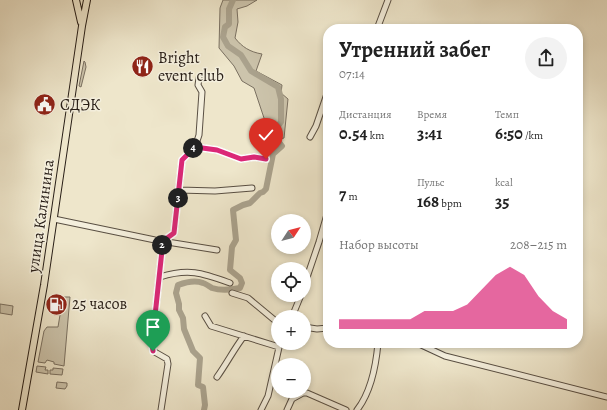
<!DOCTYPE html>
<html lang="ru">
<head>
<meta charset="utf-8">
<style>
	:root { --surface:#fff; --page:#f2f2f2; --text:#222; --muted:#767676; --accent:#db2777 }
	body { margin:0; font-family:Alegreya,serif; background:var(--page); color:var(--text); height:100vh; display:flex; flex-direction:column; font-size:15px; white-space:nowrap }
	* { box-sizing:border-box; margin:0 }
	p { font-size:13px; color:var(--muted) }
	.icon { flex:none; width:22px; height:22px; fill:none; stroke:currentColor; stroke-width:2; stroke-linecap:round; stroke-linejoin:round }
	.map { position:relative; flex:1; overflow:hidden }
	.details { position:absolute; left:323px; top:24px; width:260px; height:324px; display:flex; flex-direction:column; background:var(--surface); border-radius:16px; box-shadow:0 2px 6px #0003 }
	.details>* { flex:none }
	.needle { width:26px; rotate:54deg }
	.fabs { position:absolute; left:271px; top:214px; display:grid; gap:8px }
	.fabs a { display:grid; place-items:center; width:40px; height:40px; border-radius:50%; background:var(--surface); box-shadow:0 2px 6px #0003; font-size:20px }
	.pin { position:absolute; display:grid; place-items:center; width:34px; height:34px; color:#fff; margin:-41px -17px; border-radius:50% 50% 50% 0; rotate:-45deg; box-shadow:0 0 4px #0007 }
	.pin .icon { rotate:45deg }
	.km { position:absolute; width:20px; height:20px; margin:-10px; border-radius:50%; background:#222; color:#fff; font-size:11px; line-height:20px; text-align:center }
	.round { display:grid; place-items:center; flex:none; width:42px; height:42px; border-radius:21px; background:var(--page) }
	.headline { display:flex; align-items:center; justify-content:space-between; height:68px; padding:0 16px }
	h1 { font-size:22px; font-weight:600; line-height:30px }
	.figures { display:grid; grid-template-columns:repeat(3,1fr); gap:6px; height:68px; padding:4px 16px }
	.figures div { display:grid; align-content:center }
	.figures b { font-size:17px; font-weight:600 }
	.figures small { font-size:11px; font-weight:400 }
	.figures p { font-size:11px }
	.chart { height:112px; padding:8px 16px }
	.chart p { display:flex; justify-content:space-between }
	.chart svg { width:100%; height:72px; margin-top:4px; fill:var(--accent); opacity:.7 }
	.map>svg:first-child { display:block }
	.green { fill:#ccc4ac; stroke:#7a7061 }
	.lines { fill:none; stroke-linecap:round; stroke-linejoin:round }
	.river { stroke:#aaa28d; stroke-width:6 }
	.minor-casing { stroke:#594f43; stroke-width:7 }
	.major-casing { stroke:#271d16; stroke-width:8 }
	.minor { stroke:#f4efdd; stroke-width:5 }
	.major { stroke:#eee6cb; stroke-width:6 }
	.route-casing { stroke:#fff; stroke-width:8 }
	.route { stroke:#db2777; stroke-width:5 }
	.labels { text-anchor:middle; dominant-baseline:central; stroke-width:3; stroke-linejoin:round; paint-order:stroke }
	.poi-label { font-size:16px; fill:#271d16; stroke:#f4efdd; text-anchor:start }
	.street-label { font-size:16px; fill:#271d16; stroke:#f4efdd }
</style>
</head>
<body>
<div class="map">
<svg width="607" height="410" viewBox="0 0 607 410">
	<rect width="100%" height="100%" fill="#eee6cb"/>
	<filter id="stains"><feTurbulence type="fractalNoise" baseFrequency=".005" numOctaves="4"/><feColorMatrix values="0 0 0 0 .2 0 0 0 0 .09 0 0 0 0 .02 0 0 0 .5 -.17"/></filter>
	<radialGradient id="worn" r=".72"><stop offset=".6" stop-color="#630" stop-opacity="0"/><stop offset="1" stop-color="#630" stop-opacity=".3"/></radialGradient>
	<path class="green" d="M223 0H257L247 6 237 9 238 22 235 38C242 47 250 52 262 54L256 71 282 85 281 93 288 99 284 138 276 140 267 127 254 88 242 81 234 66 219 48 220 8Z
		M84 61 85 62 86 67 81 87 79 86Z
		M63 297H70L64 366 54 364V362L47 360 45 363 38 362 44 331 47 327H58Z
		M0 304 13 306 12 315 0 313Z
		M37 366 46 367 45 370H48V374L36 372Z
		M53 368 63 369 62 375 50 374V370H53Z
		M57 382 67 383V386L65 389 56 388Z"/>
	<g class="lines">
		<path class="river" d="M204 410 205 405 203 387 198 385 200 358 193 351 184 329 183 318 179 310V304L176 293 178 285C186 282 196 280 203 283 206 284 209 286 212 288 221 291 231 290 240 288L242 283 240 278 230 270 232 247 236 240 233 210 243 205 250 203 260 193 263 192 266 189 273 154 282 146 278 141 275 130 281 122V99L278 87 251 71 241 55 228 46 223 37 225 27 229 24V9L233 0"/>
		<defs>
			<path id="minor" d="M377 29 388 0
				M310 137 316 126 328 91
				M195 147 217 150 241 159 254 157 266 159
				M179 190 215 191 252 188
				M54 219 155 240 217 250
				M160 277C189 268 202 273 230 283
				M304 286 319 242 328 211
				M232 293 248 298 278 323
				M205 316 211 326 279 347
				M292 317 301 295
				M304 327 317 329 328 328
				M417 343 445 356 607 397
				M217 377C227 363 234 349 244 336
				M294 391 292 399 303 393H307L346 410
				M161 410 168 364 167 359 153 351 152 344 163 241 174 233 182 160 195 147 199 135 202 92 198 85 199 78
				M261 410 268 396 280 343
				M287 410 292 399
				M357 410C371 392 376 366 378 343"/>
			<path id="major" d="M76 0 81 22
				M22 410 44 285 82 26 87 0"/>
		</defs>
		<use href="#minor" class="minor-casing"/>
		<use href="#major" class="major-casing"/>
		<use href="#minor" class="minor"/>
		<use href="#major" class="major"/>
	</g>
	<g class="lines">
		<defs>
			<path id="route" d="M153 351 152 344 163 241 174 233 182 160 195 147 217 150 241 159 254 157 266 159"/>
		</defs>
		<use href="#route" class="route-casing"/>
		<use href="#route" class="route"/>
	</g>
	<defs>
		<symbol id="restaurant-disc" viewBox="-11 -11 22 22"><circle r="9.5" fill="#8f2418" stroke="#f4efdd"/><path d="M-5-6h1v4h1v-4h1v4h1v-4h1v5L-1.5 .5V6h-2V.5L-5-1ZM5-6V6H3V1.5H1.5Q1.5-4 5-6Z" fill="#fff"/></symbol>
		<symbol id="civic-disc" viewBox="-11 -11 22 22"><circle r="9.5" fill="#8f2418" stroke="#f4efdd"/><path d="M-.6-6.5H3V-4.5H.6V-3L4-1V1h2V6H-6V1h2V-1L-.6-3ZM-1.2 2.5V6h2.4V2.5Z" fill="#fff"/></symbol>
		<symbol id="fuel-disc" viewBox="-11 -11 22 22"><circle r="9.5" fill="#8f2418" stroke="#f4efdd"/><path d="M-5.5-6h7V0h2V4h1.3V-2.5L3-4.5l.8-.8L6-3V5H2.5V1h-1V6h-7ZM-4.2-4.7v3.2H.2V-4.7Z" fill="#fff"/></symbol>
	</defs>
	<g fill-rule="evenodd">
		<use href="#restaurant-disc" x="130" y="54" width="25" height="25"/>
		<use href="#civic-disc" x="32" y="92" width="25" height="25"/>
		<use href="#fuel-disc" x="44" y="292" width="25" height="25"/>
	</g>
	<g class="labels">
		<g class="poi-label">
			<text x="158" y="58">Bright<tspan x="158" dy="18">event club</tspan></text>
			<text x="60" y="105">СДЭК</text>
			<text x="72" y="304">25 часов</text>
		</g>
		<g class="street-label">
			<text transform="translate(41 216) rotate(-82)">улица Калинина</text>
		</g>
	</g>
	<rect width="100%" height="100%" filter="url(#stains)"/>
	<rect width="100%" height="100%" fill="url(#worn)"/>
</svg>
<div class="fabs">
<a><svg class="needle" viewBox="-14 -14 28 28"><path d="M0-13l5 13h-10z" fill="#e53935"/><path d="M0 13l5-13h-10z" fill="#767676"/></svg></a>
<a><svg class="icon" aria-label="locate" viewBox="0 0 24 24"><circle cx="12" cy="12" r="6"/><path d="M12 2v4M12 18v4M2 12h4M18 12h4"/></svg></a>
<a>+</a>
<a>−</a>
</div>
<div class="pin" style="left:153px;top:351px;background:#1e9e55"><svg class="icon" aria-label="arrive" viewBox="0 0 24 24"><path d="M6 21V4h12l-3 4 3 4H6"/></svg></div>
<div class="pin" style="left:266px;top:159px;background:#d93025"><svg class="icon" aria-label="check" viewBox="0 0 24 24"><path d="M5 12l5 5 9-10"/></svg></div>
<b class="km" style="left:162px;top:245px">2</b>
<b class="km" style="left:178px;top:198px">3</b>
<b class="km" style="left:193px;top:148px">4</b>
<section class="details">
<div class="headline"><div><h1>Утренний забег</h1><p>07:14</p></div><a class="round"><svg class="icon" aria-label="share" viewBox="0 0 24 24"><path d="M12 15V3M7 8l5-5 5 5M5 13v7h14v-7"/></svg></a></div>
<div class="figures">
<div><p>Дистанция</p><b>0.54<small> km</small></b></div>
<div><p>Время</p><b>3:41</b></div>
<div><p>Темп</p><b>6:50<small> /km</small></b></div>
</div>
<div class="figures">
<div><b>7<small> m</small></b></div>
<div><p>Пульс</p><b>168<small> bpm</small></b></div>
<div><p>kcal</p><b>35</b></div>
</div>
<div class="chart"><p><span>Набор высоты</span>208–215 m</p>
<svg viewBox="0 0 160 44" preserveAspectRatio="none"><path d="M0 44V38L10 38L20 38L30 38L40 38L50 38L60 33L70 33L80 33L90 29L100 20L110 11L120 6L130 11L140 24L150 33L160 38V44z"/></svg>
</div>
</section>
</div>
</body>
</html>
